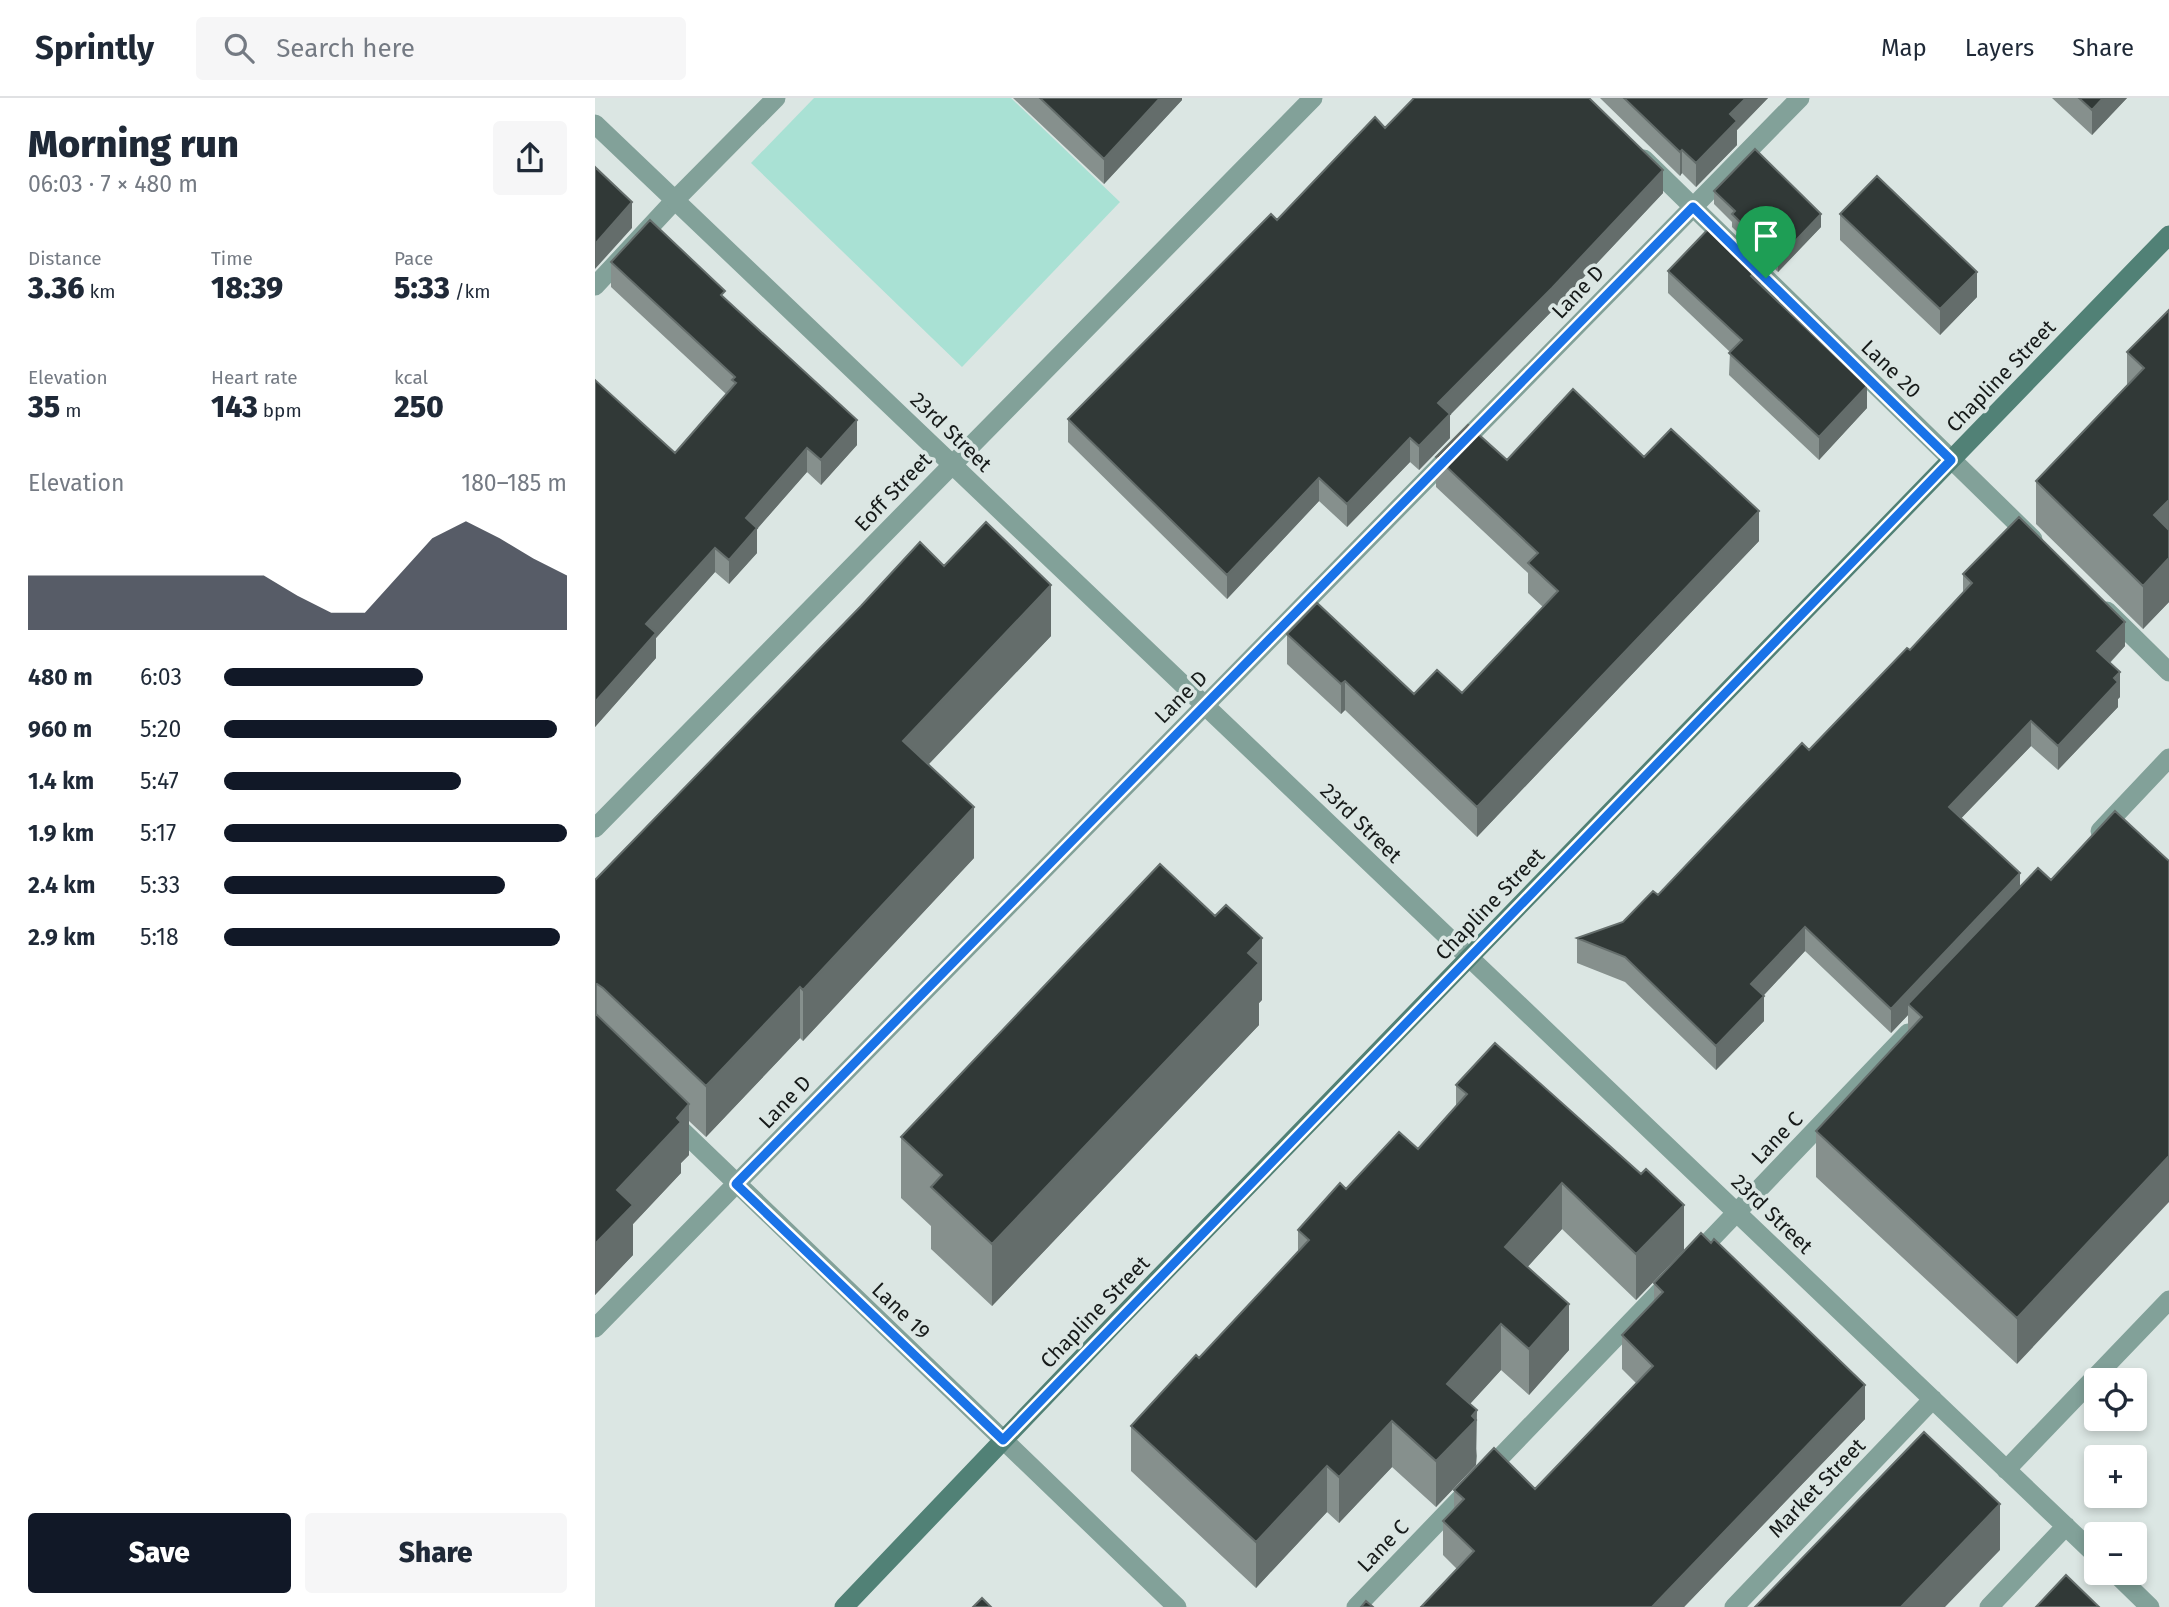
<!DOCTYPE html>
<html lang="en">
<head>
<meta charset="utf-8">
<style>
	:root { --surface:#fff; --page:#f6f6f7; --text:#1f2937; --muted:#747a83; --line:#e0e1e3; --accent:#111827 }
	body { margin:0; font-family:"Fira Sans",sans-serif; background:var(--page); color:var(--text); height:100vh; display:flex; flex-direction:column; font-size:26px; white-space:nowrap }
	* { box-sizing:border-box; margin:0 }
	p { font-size:23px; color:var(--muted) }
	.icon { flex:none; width:38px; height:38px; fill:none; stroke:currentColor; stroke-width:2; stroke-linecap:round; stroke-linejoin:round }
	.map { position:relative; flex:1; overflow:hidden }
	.drawer { display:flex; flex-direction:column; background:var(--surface); width:595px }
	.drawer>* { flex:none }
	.tools { position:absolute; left:1489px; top:1270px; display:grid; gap:14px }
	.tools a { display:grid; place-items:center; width:63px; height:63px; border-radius:7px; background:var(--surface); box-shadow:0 4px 10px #0003; font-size:35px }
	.pin { position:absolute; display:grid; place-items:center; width:60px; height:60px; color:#fff; margin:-72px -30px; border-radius:50% 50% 50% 0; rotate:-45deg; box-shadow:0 0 7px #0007 }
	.pin .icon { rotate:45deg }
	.round { display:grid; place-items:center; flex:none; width:74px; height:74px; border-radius:7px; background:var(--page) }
	.overview { display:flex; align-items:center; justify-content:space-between; height:119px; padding:0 28px }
	h1 { font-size:38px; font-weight:800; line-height:52px }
	.figures { display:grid; grid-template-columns:repeat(3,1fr); gap:10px; height:119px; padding:7px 28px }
	.figures div { display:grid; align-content:center }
	.figures b { font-size:30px; font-weight:800 }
	.figures small { font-size:19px; font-weight:400 }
	.figures p { font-size:19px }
	.chart { height:196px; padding:14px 28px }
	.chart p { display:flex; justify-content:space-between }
	.chart svg { width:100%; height:126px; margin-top:7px; fill:var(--accent); opacity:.7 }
	.primary-button { display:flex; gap:14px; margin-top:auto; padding:14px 28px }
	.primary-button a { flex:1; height:80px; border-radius:7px; background:var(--accent); color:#fff; font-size:28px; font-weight:800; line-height:80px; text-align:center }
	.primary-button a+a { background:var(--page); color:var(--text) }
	ul { padding:0 28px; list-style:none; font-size:23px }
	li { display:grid; grid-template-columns:112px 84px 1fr; align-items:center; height:52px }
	li i { height:18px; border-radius:9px; background:var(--accent) }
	header { display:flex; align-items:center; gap:42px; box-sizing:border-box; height:98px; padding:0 35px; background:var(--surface); border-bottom:2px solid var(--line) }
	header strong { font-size:33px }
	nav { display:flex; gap:38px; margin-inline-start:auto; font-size:24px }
	.search { width:490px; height:63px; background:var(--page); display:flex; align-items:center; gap:18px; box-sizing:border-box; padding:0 24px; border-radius:7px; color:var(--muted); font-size:26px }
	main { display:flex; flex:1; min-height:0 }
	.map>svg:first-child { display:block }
	.grass { fill:#a9e1d4 }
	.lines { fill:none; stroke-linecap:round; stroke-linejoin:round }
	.service { stroke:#82a199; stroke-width:19 }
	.minor { stroke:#82a199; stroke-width:19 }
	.secondary { stroke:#518176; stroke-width:19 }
	.wall { fill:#86908d }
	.shaded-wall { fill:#646d6b }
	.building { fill:#313937; stroke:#646d6b; stroke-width:2 }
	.route-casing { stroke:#fff; stroke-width:14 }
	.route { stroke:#1a73e8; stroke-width:9 }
	.labels { text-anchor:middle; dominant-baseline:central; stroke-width:7; stroke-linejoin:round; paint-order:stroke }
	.street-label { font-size:21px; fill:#161a19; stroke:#dbe6e3 }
</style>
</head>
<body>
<header>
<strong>Sprintly</strong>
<div class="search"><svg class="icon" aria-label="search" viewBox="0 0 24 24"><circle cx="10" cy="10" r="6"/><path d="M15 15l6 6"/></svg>Search here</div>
<nav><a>Map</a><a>Layers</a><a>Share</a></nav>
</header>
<main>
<section class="drawer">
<div class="overview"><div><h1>Morning run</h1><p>06:03 · 7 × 480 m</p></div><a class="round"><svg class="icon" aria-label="share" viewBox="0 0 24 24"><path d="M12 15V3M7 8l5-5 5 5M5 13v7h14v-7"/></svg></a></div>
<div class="figures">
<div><p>Distance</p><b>3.36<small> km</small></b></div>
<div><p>Time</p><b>18:39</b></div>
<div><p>Pace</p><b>5:33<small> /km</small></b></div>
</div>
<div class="figures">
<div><p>Elevation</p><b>35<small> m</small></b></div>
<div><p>Heart rate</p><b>143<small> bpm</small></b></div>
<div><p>kcal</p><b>250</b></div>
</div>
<div class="chart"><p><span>Elevation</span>180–185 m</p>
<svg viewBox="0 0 160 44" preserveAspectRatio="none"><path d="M0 44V25L10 25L20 25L30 25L40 25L50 25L60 25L70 25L80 32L90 38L100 38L110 25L120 12L130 6L140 12L150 19L160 25V44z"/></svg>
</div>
<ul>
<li><b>480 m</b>6:03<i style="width:58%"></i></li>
<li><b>960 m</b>5:20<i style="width:97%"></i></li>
<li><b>1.4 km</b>5:47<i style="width:69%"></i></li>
<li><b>1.9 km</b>5:17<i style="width:100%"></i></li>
<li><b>2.4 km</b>5:33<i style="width:82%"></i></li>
<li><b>2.9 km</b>5:18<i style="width:98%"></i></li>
</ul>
<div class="primary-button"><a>Save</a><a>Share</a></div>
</section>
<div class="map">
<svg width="1574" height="1509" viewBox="0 0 1574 1509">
	<rect width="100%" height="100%" fill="#dbe6e3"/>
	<path class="grass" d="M219 0H416L525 104 367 269 156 65Z"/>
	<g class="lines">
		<path class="service" d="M1049 61 1438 441
			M0 188 80 102
			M1512 513 1574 574
			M1505 733 1574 660
			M76 1022 582 1509
			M1097 1161 1313 935
			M0 1230 1205 0
			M761 1509 1076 1182"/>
		<path class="minor" d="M0 26 1502 1458
			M80 102 181 0
			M0 730 718 0
			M1411 1372 1574 1202
			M1520 1475 1555 1509
			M1139 1509 1338 1301
			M1394 1509 1471 1428"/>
		<path class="secondary" d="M249 1509 524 1221 1574 137"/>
	</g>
	<path class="wall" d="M418 0H587V2L509 86Z
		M1005 0H1173L1142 32V47L1101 89 1087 75 1085 78Z
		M1457 0H1532L1497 37Z
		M790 30 1068 95 957 213 855 317V340L824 372 815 364 752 429 724 403 632 501 473 344V321L682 122Z
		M1119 93 1226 129 1183 174 1137 129V124L1119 106Z
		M1245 116 1382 199 1345 237 1245 142Z
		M16 164 130 201 262 347 226 387 212 374 162 431V455L134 486 120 474 61 540V560L0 629V282L80 355 131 296 16 189Z
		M1073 173 1166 186 1272 310 1224 362 1134 277 1135 254 1073 195Z
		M1574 212V504L1548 531 1441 426V383L1532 287V254Z
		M841 359 912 362 1049 359 1164 443 882 739 750 612 746 616 692 566V536L819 596 867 595 948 509 933 495V475L841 389Z
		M349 468 456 538 334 666 379 760 208 943 205 940 111 1039 94 1023V1057L86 1065V1075L38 1126V1157L0 1197V782Z
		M1368 476 1530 548 1515 565 1525 599 1523 601V609L1463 672 1436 648 1366 720 1425 775 1422 1266 1221 1079V1033L1313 934V917L1296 935 1210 853 1168 898 1169 923 1121 972 1030 884 982 865V840L1028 824 1063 797 1214 652 1315 552 1368 495Z
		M667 902 664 905V927L397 1208 336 1151V1128L306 1100V1039Z
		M861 987 1089 1152 1041 1202 967 1131 932 1169 974 1252 934 1297 906 1272 875 1306 882 1358 881 1367 841 1409 797 1369 744 1425 732 1414 661 1490 536 1373V1328L604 1260 703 1155V1132L751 1091 823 1051 861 1008Z
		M1059 1185 1270 1321 1089 1509H826L862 1471 848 1457V1423L859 1412V1392L940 1391 1041 1285 1027 1271V1237L1059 1204Z"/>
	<path class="shaded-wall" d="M565 0H587V2L509 86V61Z
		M1151 0H1173L1142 32V47L1101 89V65L1135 16Z
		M1508 0H1532L1497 37V12Z
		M1087 52V75L1085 78V54Z
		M1068 72V95L957 213 855 317V340L824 372V348L843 305Z
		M37 104V130L0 171V146Z
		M1226 116V129L1183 174V161Z
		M1166 168V191L1156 178Z
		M1382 174V199L1345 237V211Z
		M1272 288V310L1224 362V339Z
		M262 322V347L226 387V362Z
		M815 340V364L752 429V406Z
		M212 350V374L162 431V455L134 486V462L151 420Z
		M724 380V403L632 501V477Z
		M1574 402V445L1559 417Z
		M1164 413V443L882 739V709Z
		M120 450V474L61 540V560L0 629V604L51 526Z
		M1574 460V504L1548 531V488Z
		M456 487V538L308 693V643Z
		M1530 524V548L1502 578V553Z
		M1525 574V599L1523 601V609L1463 672V648Z
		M750 583V612L746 616V586Z
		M1436 623V648L1354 733V709Z
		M379 709V760L208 943V892Z
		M1425 775V799L1313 906V917L1296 935V911Z
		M1210 829V853L1156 911V886Z
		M667 840V902L664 905V927L397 1208V1146Z
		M2 886V937L0 938V887Z
		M205 889V940L111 1039V988Z
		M1169 898V923L1121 972V948Z
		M94 1006V1057L86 1065V1075L38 1126V1157L0 1197V1146L22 1092 82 1020Z
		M1574 1058V1104L1422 1266V1220Z
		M967 1085V1131L910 1194V1149Z
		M1089 1107V1152L1041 1202V1156Z
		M974 1206V1252L934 1297V1251Z
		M906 1226V1272L852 1331V1286Z
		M1270 1287V1321L1089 1509H1057Z
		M882 1312 881 1367 841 1409V1363Z
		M797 1323V1369L744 1425V1379Z
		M732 1368V1414L661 1490V1444Z
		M1405 1406V1452L1350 1509H1306Z"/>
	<path class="building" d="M445 0H565L509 61Z
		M819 0H994L1068 72 957 190 843 305 855 316 824 348 815 340 752 406 724 380 632 477 473 321 676 116 682 122 780 19 790 30Z
		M1029 0H1151L1135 16 1142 23 1101 65 1087 52 1085 54Z
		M1484 0H1508L1497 12Z
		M1160 51 1226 116 1183 161 1137 116 1140 113 1119 93Z
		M0 69 37 104 0 146Z
		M1282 78 1382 174 1345 211 1245 116Z
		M55 122 130 193 126 197 262 322 226 362 212 350 151 420 162 430 134 462 120 450 51 526 61 535 0 604V282L80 355 141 285 137 282 140 279 16 164Z
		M1120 124 1166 168 1156 178 1272 288 1224 339 1134 255 1147 242 1073 173Z
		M1574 212V402L1559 417 1574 432V460L1548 488 1441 383 1549 270 1532 254Z
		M978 291 1049 359 1076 331 1164 413 882 709 750 583 746 586 692 536 722 505 819 596 842 572 867 595 963 493 933 465 943 455 841 359 873 327 912 362Z
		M1424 419 1530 524 1502 553 1525 574 1519 580 1523 584 1463 648 1436 623 1354 709 1425 775 1296 911 1210 829 1156 886 1169 898 1121 948 1030 859 982 840 1028 824 1058 793 1063 797 1207 645 1214 652 1312 550 1315 552 1377 485 1368 476Z
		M391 424 456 487 308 643 379 709 208 892 205 889 111 988 8 890 2 886 0 887V782L266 508 325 444 349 468Z
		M1520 713 1574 763V1058L1422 1220 1221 1033 1327 919 1313 906 1443 770 1456 782Z
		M565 766 620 818 631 807 667 840 653 855 664 865 397 1146 336 1089 347 1077 306 1039Z
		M0 915 94 1006 82 1020 86 1024 22 1092 38 1107 0 1146Z
		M900 945 1046 1076 1051 1071 1089 1107 1041 1156 967 1085 910 1149 974 1206 934 1251 906 1226 852 1286 882 1312 877 1318 881 1322 841 1363 797 1323 744 1379 732 1368 661 1444 536 1328 601 1257 604 1260 714 1142 703 1132 745 1085 751 1091 804 1034 823 1051 872 996 861 987Z
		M1106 1135 1116 1145 1119 1141 1270 1287 1057 1509H826L879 1453 848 1423 869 1401 859 1392 899 1350 940 1391 1058 1268 1027 1237 1068 1194 1059 1185Z
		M1329 1334 1405 1406 1306 1509H1160Z
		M1471 1477 1504 1509H1441Z
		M387 1500 396 1509H378Z
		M771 1503 778 1509H766Z"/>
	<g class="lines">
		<defs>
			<path id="route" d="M1098 109 1356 362 408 1342 141 1086Z"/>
		</defs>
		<use href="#route" class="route-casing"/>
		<use href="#route" class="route"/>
	</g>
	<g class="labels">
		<g class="street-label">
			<text transform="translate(983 194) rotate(-46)">Lane D</text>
			<text transform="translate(1296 271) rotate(44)">Lane 20</text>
			<text transform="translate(1406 278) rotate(-46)">Chapline Street</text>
			<text transform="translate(356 334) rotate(44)">23rd Street</text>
			<text transform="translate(298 394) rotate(-46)">Eoff Street</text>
			<text transform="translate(586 599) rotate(-45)">Lane D</text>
			<text transform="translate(766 725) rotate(44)">23rd Street</text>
			<text transform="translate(895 806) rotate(-46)">Chapline Street</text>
			<text transform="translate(190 1004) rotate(-46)">Lane D</text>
			<text transform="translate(1182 1040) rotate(-46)">Lane C</text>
			<text transform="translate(1177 1116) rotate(44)">23rd Street</text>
			<text transform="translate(306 1213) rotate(44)">Lane 19</text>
			<text transform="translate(500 1214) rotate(-46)">Chapline Street</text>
			<text transform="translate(1222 1390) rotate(-46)">Market Street</text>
			<text transform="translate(788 1448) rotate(-46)">Lane C</text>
		</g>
	</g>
</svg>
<div class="tools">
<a><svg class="icon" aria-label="locate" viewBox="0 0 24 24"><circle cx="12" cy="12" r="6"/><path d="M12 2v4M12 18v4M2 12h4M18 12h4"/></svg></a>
<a>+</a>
<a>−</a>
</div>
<div class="pin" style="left:1171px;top:180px;background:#1e9e55"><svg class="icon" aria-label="arrive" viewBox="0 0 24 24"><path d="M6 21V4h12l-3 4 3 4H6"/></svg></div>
</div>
</main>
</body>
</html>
